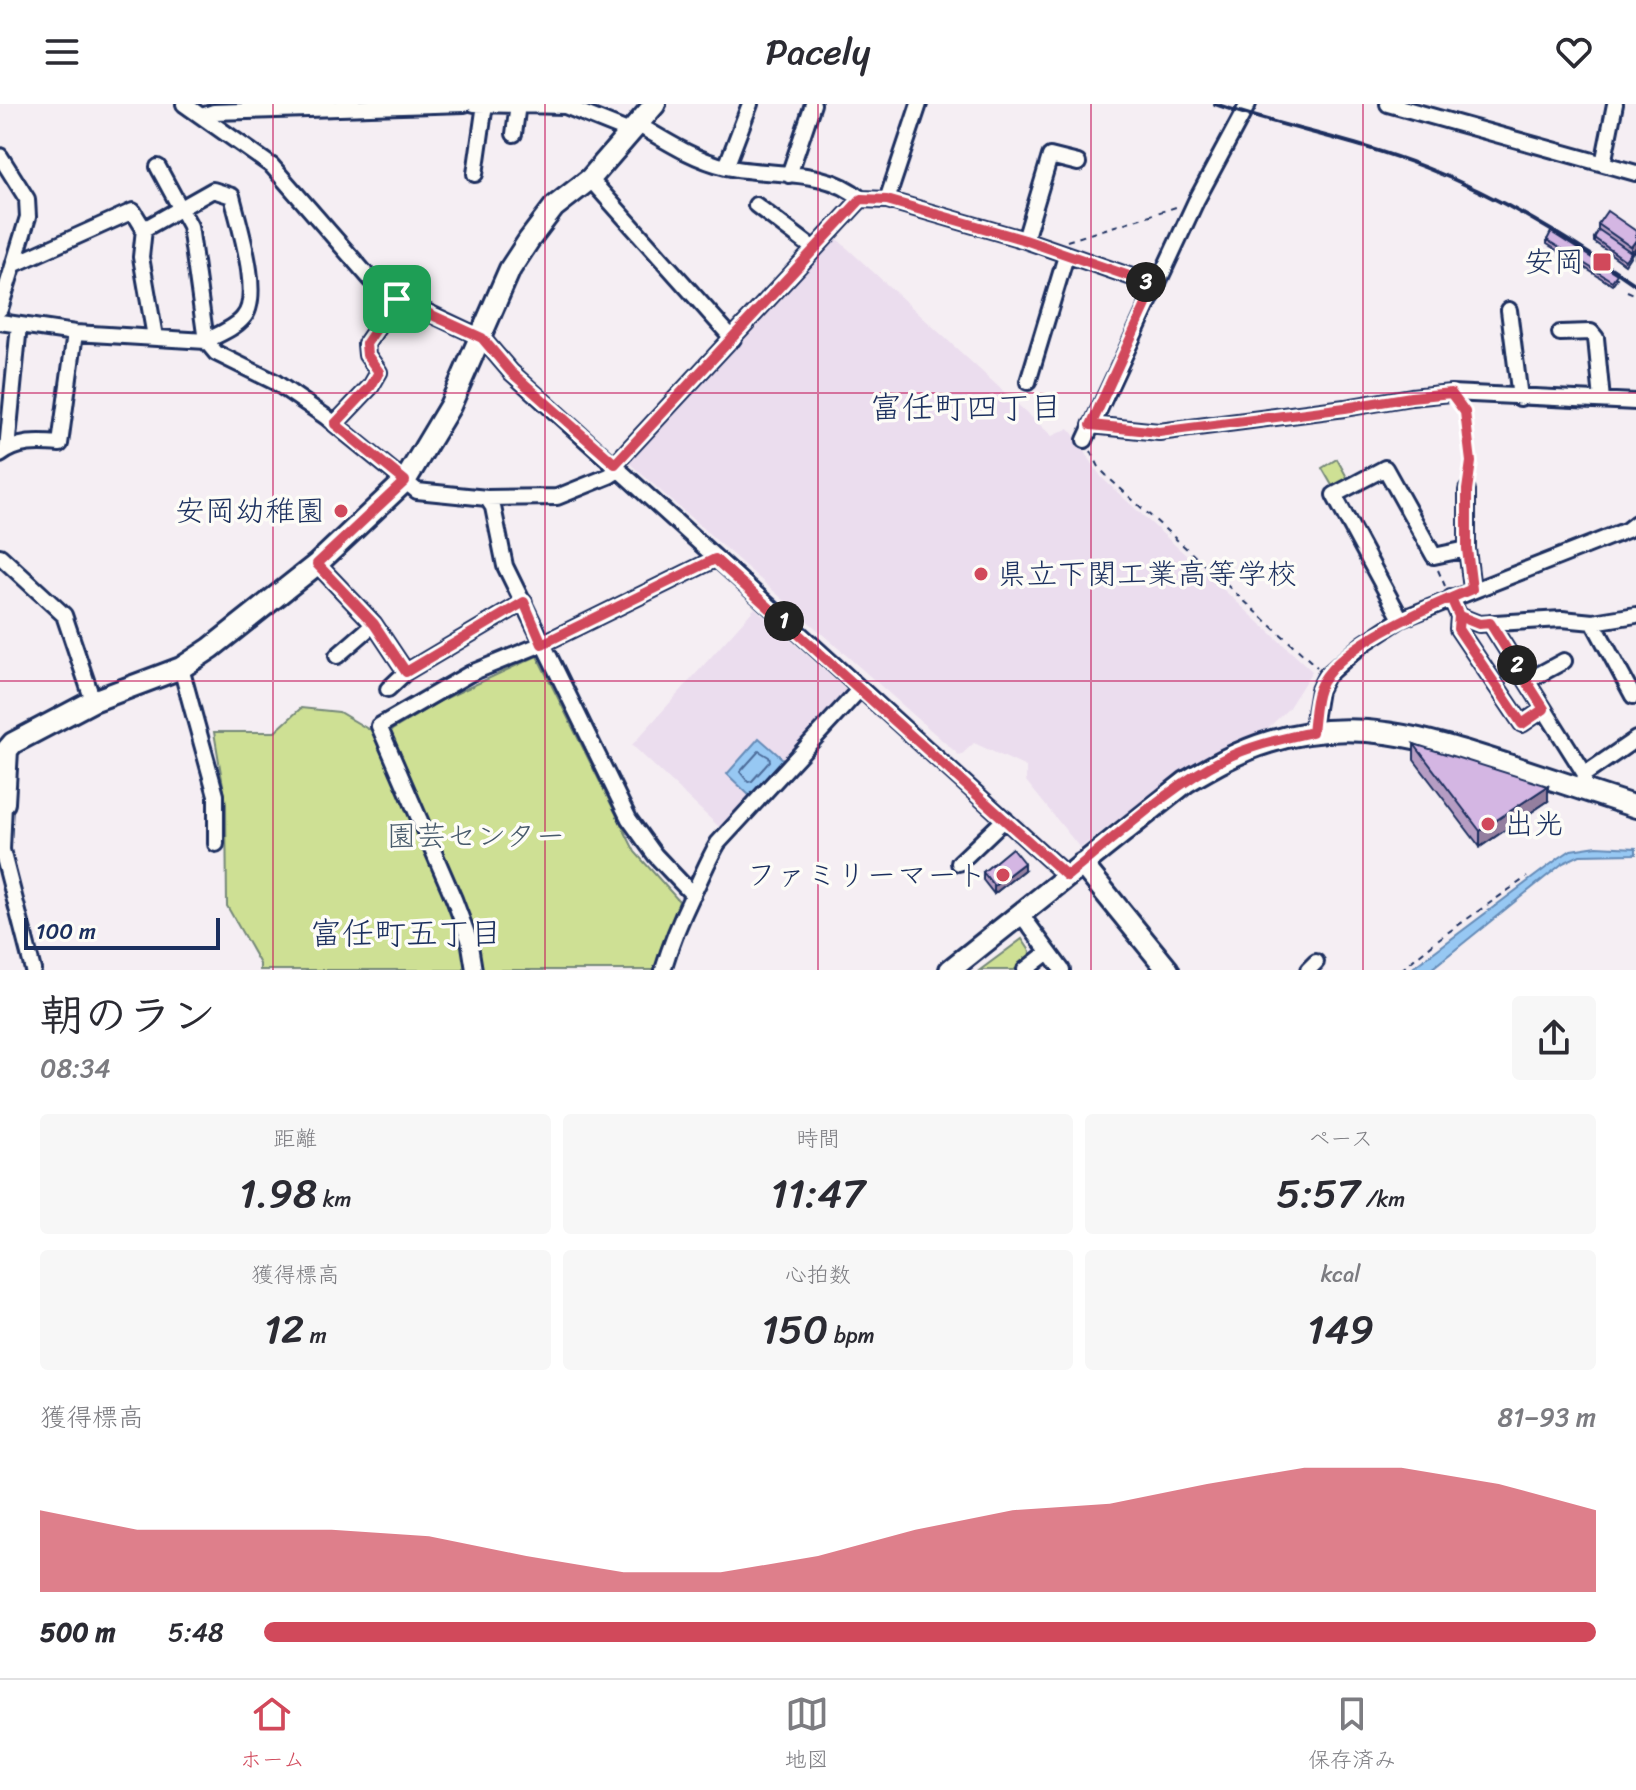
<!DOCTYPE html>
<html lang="ja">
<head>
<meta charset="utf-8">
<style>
	:root { --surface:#fff; --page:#f7f7f7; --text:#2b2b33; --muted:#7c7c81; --line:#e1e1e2; --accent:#d1495b }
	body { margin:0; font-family:Sriracha,"Klee One",sans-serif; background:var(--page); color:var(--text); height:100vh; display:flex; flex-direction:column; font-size:30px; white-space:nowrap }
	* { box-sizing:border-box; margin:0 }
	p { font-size:26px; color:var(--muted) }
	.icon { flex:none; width:44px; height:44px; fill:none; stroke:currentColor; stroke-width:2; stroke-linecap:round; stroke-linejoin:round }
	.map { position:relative; height:866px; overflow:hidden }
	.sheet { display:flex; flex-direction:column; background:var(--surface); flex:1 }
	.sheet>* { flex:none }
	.scale { position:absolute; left:24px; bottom:20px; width:196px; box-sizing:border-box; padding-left:8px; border:4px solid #1b2f5e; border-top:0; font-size:22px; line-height:28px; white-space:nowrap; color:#1b2f5e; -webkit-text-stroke:6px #fdfcf7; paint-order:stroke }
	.pin { position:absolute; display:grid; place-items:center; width:68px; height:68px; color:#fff; margin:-34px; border-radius:16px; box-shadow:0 4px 12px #0006 }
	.km { position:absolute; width:40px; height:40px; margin:-20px; border-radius:50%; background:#222; color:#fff; font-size:22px; line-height:40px; text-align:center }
	.round { display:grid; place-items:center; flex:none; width:84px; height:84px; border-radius:8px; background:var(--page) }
	.overview { display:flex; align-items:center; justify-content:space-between; height:136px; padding:0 40px }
	h1 { font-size:44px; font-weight:600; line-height:60px }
	.stats { display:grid; grid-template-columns:repeat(3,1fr); gap:12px; height:136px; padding:8px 40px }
	.stats div { display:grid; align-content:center; border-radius:8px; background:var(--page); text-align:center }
	.stats b { font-size:40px; font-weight:600 }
	.stats small { font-size:22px; font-weight:400 }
	.stats p { font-size:22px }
	.chart { height:224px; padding:16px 40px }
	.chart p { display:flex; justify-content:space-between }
	.chart svg { width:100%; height:144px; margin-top:8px; fill:var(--accent); opacity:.7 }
	ul { padding:0 40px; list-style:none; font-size:26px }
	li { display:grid; grid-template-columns:128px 96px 1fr; align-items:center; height:60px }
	li i { height:20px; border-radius:10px; background:var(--accent) }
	header { display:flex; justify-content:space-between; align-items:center; height:104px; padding:0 40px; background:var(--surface); font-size:36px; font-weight:600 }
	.tab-bar { display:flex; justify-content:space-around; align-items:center; height:112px; border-top:2px solid var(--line); background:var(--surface); font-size:22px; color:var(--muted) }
	.tab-bar a { display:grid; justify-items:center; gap:4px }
	.tab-bar .current { color:var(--accent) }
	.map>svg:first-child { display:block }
	.built { fill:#ebddee }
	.green { fill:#cee094; stroke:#748879; stroke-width:2 }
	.water { fill:#97c8f3; stroke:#658bb7; stroke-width:2 }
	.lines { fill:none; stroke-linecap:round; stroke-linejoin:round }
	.shore { stroke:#4d6c9a; stroke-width:2 }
	.street-casing { stroke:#1b2f5e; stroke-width:20 }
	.secondary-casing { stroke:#1b2f5e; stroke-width:26 }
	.path { stroke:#1b2f5e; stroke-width:2; stroke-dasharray:6 6; stroke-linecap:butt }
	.street { stroke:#fdfcf7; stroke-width:14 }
	.secondary { stroke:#fdfcf7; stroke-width:20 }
	.rail { stroke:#1b2f5e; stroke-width:4 }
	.wall { fill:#b69dc3; stroke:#1b2f5e; stroke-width:2 }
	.shaded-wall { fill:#947f9f; stroke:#1b2f5e; stroke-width:2 }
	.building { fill:#d4b6e3; stroke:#1b2f5e; stroke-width:2 }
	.route-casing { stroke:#fff; stroke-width:16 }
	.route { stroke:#d1495b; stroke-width:10 }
	.grid { fill:none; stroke:#c2185b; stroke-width:2; stroke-opacity:0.55 }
	.poi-dot { fill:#d1495b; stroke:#fdfcf7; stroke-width:3 }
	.labels { text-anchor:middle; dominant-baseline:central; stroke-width:7; stroke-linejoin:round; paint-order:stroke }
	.poi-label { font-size:30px; fill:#1b2f5e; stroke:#fdfcf7; text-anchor:end }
	.park-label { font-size:30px; fill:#485b6c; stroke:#fdfcf7 }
	.neighbourhood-label { font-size:32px; fill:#1b2f5e; stroke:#fdfcf7 }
</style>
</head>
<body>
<header><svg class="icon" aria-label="menu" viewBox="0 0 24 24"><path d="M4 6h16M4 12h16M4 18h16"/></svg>Pacely<svg class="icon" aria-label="heart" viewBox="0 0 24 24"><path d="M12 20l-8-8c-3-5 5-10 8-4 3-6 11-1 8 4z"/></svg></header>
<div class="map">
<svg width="1636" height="866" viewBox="0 0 1636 866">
	<rect width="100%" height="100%" fill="#f5eef3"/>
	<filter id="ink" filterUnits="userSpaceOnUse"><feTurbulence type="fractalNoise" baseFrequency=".0125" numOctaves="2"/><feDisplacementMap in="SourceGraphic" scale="16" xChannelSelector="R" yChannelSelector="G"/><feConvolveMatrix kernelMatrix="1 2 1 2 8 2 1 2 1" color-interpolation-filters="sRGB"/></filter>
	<g filter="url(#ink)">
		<path class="built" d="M835 133 1052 332 1069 324 1102 374 1312 567 1288 605 1267 625 1234 637 1182 667 1080 744 1026 677V663L974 639 960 652 628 358Z
			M755 504 859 598 733 736 632 641Z"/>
		<path class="green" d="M1337 355 1349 377 1334 385 1322 364Z
			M537 552 635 748 679 797 657 866H260V860L227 802 226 699 214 628H275L301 604 339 608 368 625 392 626 442 596Z
			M1022 835 1030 847 1029 855 1014 866H980Z"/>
		<path class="water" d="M759 634 783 655 750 692 727 670Z
			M1597 742 1636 744V750L1580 751 1563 759 1430 866H1410L1559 754 1571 746Z"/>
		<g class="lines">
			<path class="shore" d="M759 647 769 653 770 657 752 677 748 678 740 668Z"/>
			<defs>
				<path id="street" d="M184 0 272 62 380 186 482 234 511 268 1067 772
					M474 0 565 2 630 28
					M1388 0 1636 69
					M202 12 214 8 465 0
					M637 20C666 37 693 55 726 63 771 73 825 63 861 95
					M514 30 518 0
					M0 52 27 95 28 113 0 205
					M1603 60 1615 0
					M726 63 750 0
					M475 70 485 0
					M789 71 813 0
					M590 75 733 235
					M887 96 919 0
					M756 101 814 145
					M1025 136 1050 52 1078 59
					M15 160 133 107 144 125
					M1509 206 1520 294
					M0 218 75 229 206 237 216 249 275 278 326 313 417 387 487 394 557 393 609 372 620 365
					M1560 229 1591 228 1596 234 1602 296
					M155 233 141 153 144 125 213 86 232 92C238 118 263 193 243 214 235 224 217 231 206 237L190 122 158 63
					M1028 278 1066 152
					M335 320 371 282 379 268 367 251 366 240 397 195
					M1091 321 1159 328 1345 304 1411 293 1451 289 1636 298
					M1085 336 1196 97 1248 0
					M7 345 19 221
					M0 351C18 337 38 338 60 340L75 229
					M615 360 861 95 887 96 1025 136 1155 181
					M1467 386V445L1472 485
					M487 394 493 403 505 462 629 715 655 751 693 791
					M0 452 64 511 93 597
					M317 460 374 520 406 568
					M1451 494 1459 512 1479 520 1562 515 1593 518 1636 511
					M1459 512 1458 525 1522 620 1544 605
					M1401 515 1334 391 1385 364 1434 452 1467 445
					M1593 518 1633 592
					M1490 519 1585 670
					M337 552 374 520
					M181 564 216 691V740
					M1527 577 1564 557
					M388 585 406 568 524 498
					M1312 628 1319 586 1326 572 1363 540 1401 515 1627 426 1636 419
					M1584 677 1585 670 1636 635
					M4 699 2 746 33 866
					M959 759 1005 715
					M1020 809 1062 866
					M474 866 469 835 454 795 379 622 471 569 542 540 715 455
					M663 866C671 839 681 815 693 790 702 772 708 756 718 739L859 586
					M1025 866 1048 848
					M1308 866 1316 858"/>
				<path id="secondary" d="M4 699 7 646 13 639 93 597 181 564 211 544 317 460 405 377 450 302 510 165 529 136 554 103 590 75 655 0
					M1082 760 1168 866
					M950 866 1186 678C1213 662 1239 647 1269 638 1354 611 1427 635 1508 661 1551 675 1593 689 1636 703"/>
			</defs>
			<use href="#street" class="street-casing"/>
			<use href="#secondary" class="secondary-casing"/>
			<path class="path" d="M1067 137 1176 103
				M1627 187 1636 191
				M1462 305 1471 358 1469 373
				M1091 347 1100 365 1112 377 1317 563
				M1438 466 1445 482
				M1401 866 1440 834 1527 773"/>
			<use href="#street" class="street"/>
			<use href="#secondary" class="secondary"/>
			<path class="rail" d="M1215 0C1284 24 1356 36 1424 63 1501 93 1569 135 1636 181"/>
		</g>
		<path class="wall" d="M1598 120 1636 127V154L1635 153V145L1625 160 1594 138V134L1598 127Z
			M1547 136 1617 174 1612 181 1547 140Z
			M1414 640 1548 697 1480 743 1414 656Z
			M1024 766 994 790 983 776V768Z"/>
		<path class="shaded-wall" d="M1636 136V143L1631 150V143Z
			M1548 682V697L1480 743V727Z
			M1024 759V766L994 790V782Z"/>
		<path class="building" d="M1607 107 1636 127V136L1631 143 1598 120Z
			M1599 126 1631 148 1625 156 1594 134Z
			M1551 128 1617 170 1612 177 1547 136Z
			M1414 640 1548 682 1480 727Z
			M1012 744 1024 759 994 782 983 768Z"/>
	</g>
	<g class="lines" filter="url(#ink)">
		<defs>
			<path id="route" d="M397 195 366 240 367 251 379 268 371 282 335 320 405 377 317 460 374 520 406 568 524 498 542 540 715 455 1067 772C1115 734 1169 682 1224 655 1252 641 1282 635 1312 628 1314 615 1314 598 1319 585 1334 545 1414 510 1451 494L1459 512 1479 520 1490 519 1544 605 1522 620 1458 525 1459 512 1451 494 1472 485 1467 445V386L1471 358 1465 308 1451 289 1411 293 1345 304 1159 328 1091 321 1155 181 1025 136 887 96 861 95 615 360 511 268 482 234 397 195"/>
		</defs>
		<use href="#route" class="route-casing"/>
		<use href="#route" class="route"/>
	</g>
	<path class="grid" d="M273 0V866M545 0V866M818 0V866M1091 0V866M1363 0V866M0 289H1636M0 577H1636"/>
	<g class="poi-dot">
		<rect x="1592" y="148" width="20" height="20" rx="4"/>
		<circle cx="341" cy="407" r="8"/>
		<circle cx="981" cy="470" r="8"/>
		<circle cx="1488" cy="720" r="8"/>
		<circle cx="1003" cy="771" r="8"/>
	</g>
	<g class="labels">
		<g class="poi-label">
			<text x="1584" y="158">安岡</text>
			<text x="325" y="407">安岡幼稚園</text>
			<text x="997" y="470" text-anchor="start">県立下関工業高等学校</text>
			<text x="1504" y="720" text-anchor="start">出光</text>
			<text x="987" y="771">ファミリーマート</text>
		</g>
		<g class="park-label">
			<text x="476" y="732">園芸センター</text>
		</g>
		<g class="neighbourhood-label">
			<text x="966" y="303">富任町四丁目</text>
			<text x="406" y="829">富任町五丁目</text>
		</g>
	</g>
</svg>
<div class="scale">100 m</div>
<div class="pin" style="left:397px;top:195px;background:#1e9e55"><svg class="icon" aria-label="arrive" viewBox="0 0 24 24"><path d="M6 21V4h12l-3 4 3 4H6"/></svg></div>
<b class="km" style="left:784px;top:517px">1</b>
<b class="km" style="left:1517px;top:561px">2</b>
<b class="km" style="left:1146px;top:178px">3</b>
</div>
<section class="sheet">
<div class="overview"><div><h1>朝のラン</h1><p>08:34</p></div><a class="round"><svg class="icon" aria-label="share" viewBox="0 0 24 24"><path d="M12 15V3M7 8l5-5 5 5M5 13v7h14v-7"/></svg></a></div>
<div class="stats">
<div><p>距離</p><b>1.98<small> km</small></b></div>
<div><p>時間</p><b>11:47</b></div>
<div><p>ペース</p><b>5:57<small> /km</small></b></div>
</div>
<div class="stats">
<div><p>獲得標高</p><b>12<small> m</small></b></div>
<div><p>心拍数</p><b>150<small> bpm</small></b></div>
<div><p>kcal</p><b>149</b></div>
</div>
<div class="chart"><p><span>獲得標高</span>81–93 m</p>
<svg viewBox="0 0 160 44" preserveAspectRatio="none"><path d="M0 44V19L10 25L20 25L30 25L40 27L50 33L60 38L70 38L80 33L90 25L100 19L110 17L120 11L130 6L140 6L150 11L160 19V44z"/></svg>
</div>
<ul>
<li><b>500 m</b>5:48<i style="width:100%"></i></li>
</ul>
</section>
<nav class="tab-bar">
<a class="current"><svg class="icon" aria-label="home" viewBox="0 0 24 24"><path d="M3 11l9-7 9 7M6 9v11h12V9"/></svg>ホーム</a>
<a><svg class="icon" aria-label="map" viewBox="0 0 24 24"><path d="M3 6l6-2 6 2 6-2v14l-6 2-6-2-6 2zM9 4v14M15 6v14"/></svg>地図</a>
<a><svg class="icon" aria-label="saved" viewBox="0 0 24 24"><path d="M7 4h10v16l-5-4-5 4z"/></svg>保存済み</a>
</nav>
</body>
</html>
